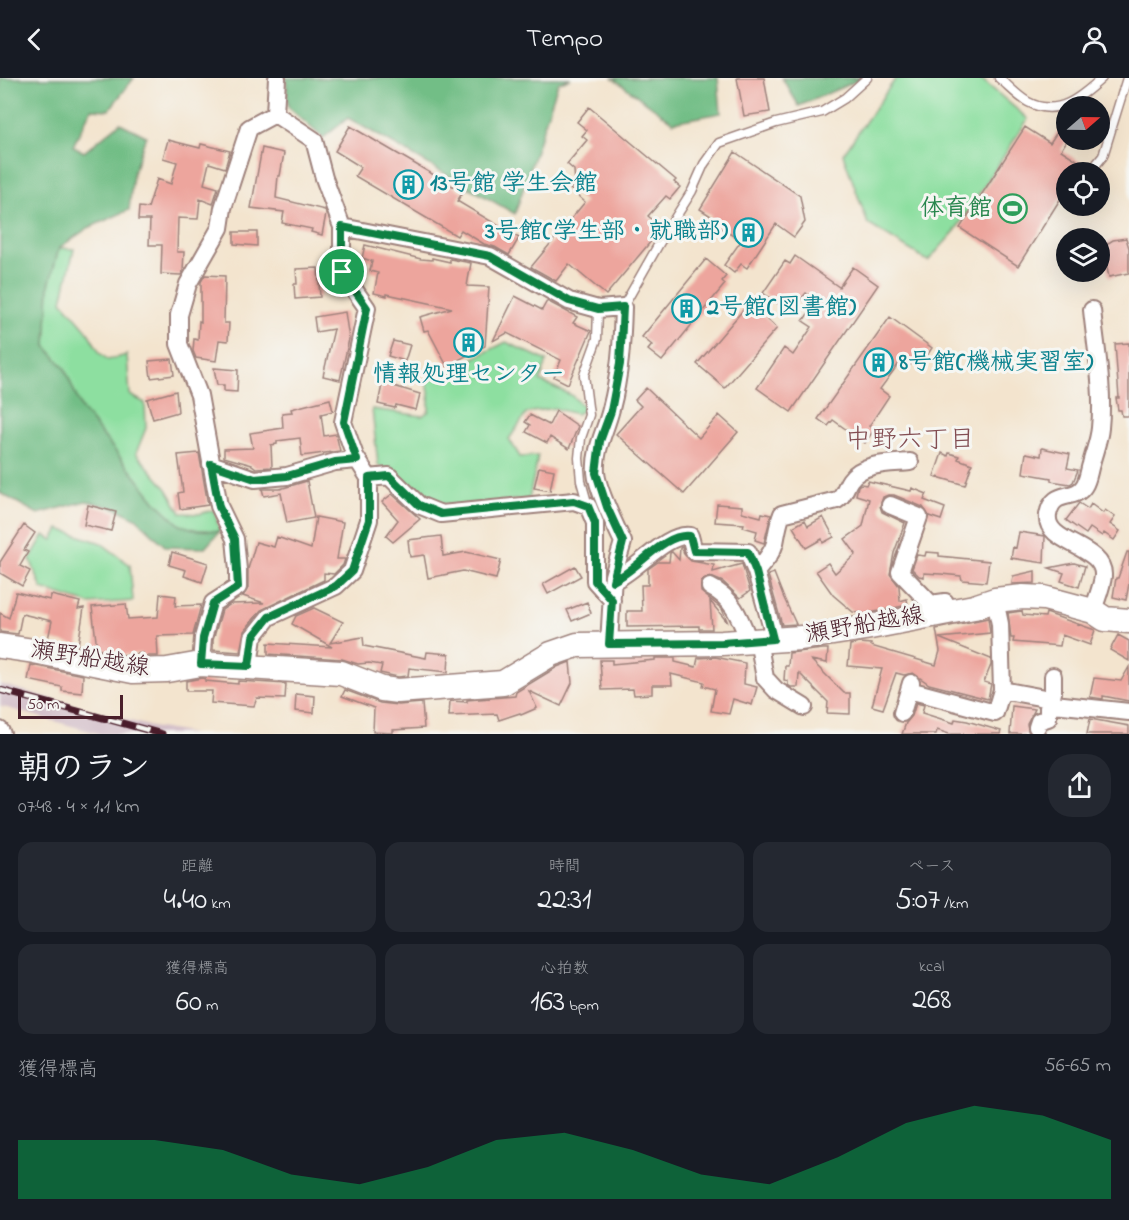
<!DOCTYPE html>
<html lang="ja">
<head>
<meta charset="utf-8">
<style>
	:root { --surface:#171b24; --page:#242831; --text:#f1f3f6; --muted:#9ea1a6; --accent:#0b8043 }
	body { margin:0; font-family:"Indie Flower","Klee One",sans-serif; background:var(--page); color:var(--text); height:100vh; display:flex; flex-direction:column; font-size:22px; white-space:nowrap }
	* { box-sizing:border-box; margin:0 }
	p { font-size:20px; color:var(--muted) }
	.icon { flex:none; width:33px; height:33px; fill:none; stroke:currentColor; stroke-width:2; stroke-linecap:round; stroke-linejoin:round }
	.map { position:relative; height:656px; overflow:hidden }
	.panel { display:flex; flex-direction:column; background:var(--surface); flex:1 }
	.panel>* { flex:none }
	.needle { width:39px; rotate:70deg }
	.fabs { position:absolute; left:1056px; top:18px; display:grid; gap:12px }
	.fabs a { display:grid; place-items:center; width:54px; height:54px; border-radius:50%; background:var(--surface); box-shadow:0 6px 24px #0002; font-size:30px }
	.scale { position:absolute; left:18px; bottom:15px; width:105px; box-sizing:border-box; padding-left:6px; border:3px solid #4a1f2b; border-top:0; font-size:16px; line-height:21px; white-space:nowrap; color:#4a1f2b; -webkit-text-stroke:4px #f6f6f2; paint-order:stroke }
	.pin { position:absolute; display:grid; place-items:center; width:51px; height:51px; color:#fff; margin:-26px; border:3px solid #fff; border-radius:50%; box-shadow:0 2px 6px #0007 }
	.round { display:grid; place-items:center; flex:none; width:63px; height:63px; border-radius:24px; background:var(--page) }
	.overview { display:flex; align-items:center; justify-content:space-between; height:102px; padding:0 18px }
	h1 { font-size:33px; font-weight:600; line-height:45px }
	.stats { display:grid; grid-template-columns:repeat(3,1fr); gap:9px; height:102px; padding:6px 18px }
	.stats div { display:grid; align-content:center; border-radius:15px; background:var(--page); text-align:center }
	.stats b { font-size:30px; font-weight:600 }
	.stats small { font-size:16px; font-weight:400 }
	.stats p { font-size:16px }
	.chart { height:168px; padding:12px 18px }
	.chart p { display:flex; justify-content:space-between }
	.chart svg { width:100%; height:108px; margin-top:6px; fill:var(--accent); opacity:.7 }
	header { display:flex; justify-content:space-between; align-items:center; height:78px; padding:0 18px; background:var(--surface); font-size:27px; font-weight:600 }
	.map>svg:first-child { display:block }
	.industrial { fill:#d2bdc8 }
	.green { fill:#8ddfa0; stroke:#6c7f66; stroke-width:1.5 }
	.forest { fill:#72be86; stroke:#5e6e58; stroke-width:1.5 }
	.building { fill:#eda59d }
	.lines { fill:none; stroke-linecap:round; stroke-linejoin:round }
	.service-casing { stroke:#9e827c; stroke-width:11 }
	.minor-casing { stroke:#9e827c; stroke-width:20 }
	.secondary-casing { stroke:#9e827c; stroke-width:27 }
	.service { stroke:#fff; stroke-width:8 }
	.minor { stroke:#fff; stroke-width:16 }
	.secondary { stroke:#fff; stroke-width:24 }
	.rail-casing { stroke:#4a1f2b; stroke-width:7 }
	.rail { stroke:#f6f6f2; stroke-width:4.5; stroke-dasharray:14; stroke-linecap:butt }
	.route-casing { stroke:#fff; stroke-width:12 }
	.route { stroke:#0b8043; stroke-width:8 }
	.labels { text-anchor:middle; dominant-baseline:central; stroke-width:6; stroke-linejoin:round; paint-order:stroke }
	.culture-label { font-size:24px; font-weight:bold; fill:#0d838f; stroke:#f6f6f2; text-anchor:start }
	.leisure-label { font-size:24px; font-weight:bold; fill:#27864d; stroke:#f6f6f2; text-anchor:end }
	.street-label { font-size:24px; fill:#4a1f2b; stroke:#f6f6f2 }
	.neighbourhood-label { font-size:26px; fill:#834e53; stroke:#f6f6f2 }
</style>
</head>
<body>
<header><svg class="icon" aria-label="back" viewBox="0 0 24 24"><path d="M15 5l-7 7 7 7"/></svg>Tempo<svg class="icon" aria-label="person" viewBox="0 0 24 24"><circle cx="12" cy="8" r="4"/><path d="M4 21q1-7 8-7t8 7"/></svg></header>
<div class="map">
<svg width="1129" height="656" viewBox="0 0 1129 656">
	<rect width="100%" height="100%" fill="#f6f6f2"/>
	<filter id="ink" filterUnits="userSpaceOnUse"><feTurbulence type="fractalNoise" baseFrequency=".0167" numOctaves="2"/><feDisplacementMap in="SourceGraphic" scale="12" xChannelSelector="R" yChannelSelector="G"/><feConvolveMatrix kernelMatrix="1 2 1 2 8 2 1 2 1" color-interpolation-filters="sRGB"/></filter>
	<filter id="wash" filterUnits="userSpaceOnUse"><feTurbulence type="fractalNoise" baseFrequency=".008" numOctaves="4" result="noise"/><feDisplacementMap in="SourceGraphic" scale="24" xChannelSelector="R" yChannelSelector="G"/><feGaussianBlur stdDeviation="1.35" result="paint"/><feColorMatrix in="noise" values="0 0 0 0 0 0 0 0 0 0 0 0 0 0 0 0 0 1.4 0 .05"/><feComposite in="paint" operator="in"/></filter>
	<g filter="url(#wash)">
		<rect width="100%" height="100%" fill="#f3e4ce"/>
		<path class="industrial" d="M0 606 152 649 194 656H100L0 628Z"/>
		<path class="green" d="M896 0H980L1028 41 955 153 928 183 868 146 843 76Z
			M59 170 74 171 62 223 86 251 100 275 108 282 127 277 130 317 145 325 146 350 136 375 167 411 181 435 199 436 214 432 220 453 198 452 180 447 155 423 81 330 65 292 46 268 49 207Z
			M506 264 547 283 540 303 571 317 586 331 576 336 554 330 527 335 509 361 520 379 538 378 529 421 458 427 429 425 404 403 378 387 372 331 422 338 429 333V313L426 301 434 300Z
			M59 451 101 465 130 487 133 523 89 526 42 511 30 481 44 457 53 462Z"/>
		<path class="forest" d="M0 0H134L109 32 91 31 73 68 84 74 120 45 146 58 133 96 129 132 88 150 59 170 49 207 46 268 65 291 81 330 155 423 180 447 198 452 220 453 205 470 166 469 136 440 115 430 86 423 38 436 0 415Z
			M286 0H571L558 5 515 136 348 40 323 60 288 29Z
			M613 0H718L721 35 673 44Z
			M782 0H863L799 28Z"/>
		<g id="blocks">
			<path class="building" d="M737 0H764L770 34 744 38Z
				M589 29 676 102 674 104 680 109 670 121 666 118 648 138 662 150 606 217 569 186 556 203 531 189 585 124 570 111 575 105 574 92 567 86 587 62 582 58 587 52 577 44Z
				M1066 40V64L1061 72 1083 86 1078 94H1066V112L1018 188 960 150 1025 49 1050 65Z
				M350 48 463 114 457 123 519 160 509 177 495 169 484 166 461 152 457 158 355 98 361 89 335 73Z
				M168 62 200 70 201 66 230 73 225 90 209 85 204 106 218 110 213 126 200 121 198 141 178 140 177 174H184L183 193 181 197 161 196 162 167H149L150 142H138L139 129 148 130 157 101 171 106 177 84 163 80Z
				M262 70 284 75 280 98H278L276 120 325 132 326 136 322 157 311 154 312 151 282 145 284 134 251 130Z
				M735 74 800 118 805 144 794 159 776 146 747 190 741 186 734 195 724 187 741 163 709 142 711 138 700 131Z
				M234 154H257V168L234 166Z
				M1126 160 1129 170V195L1109 199 1103 173 1107 172 1105 167 1113 162Z
				M365 167 421 181 432 182V180L450 184V181L471 185 467 208 489 209 485 268 447 288 428 252 424 253 420 239 452 230 387 216V218L374 215 378 195 370 193 372 183 362 180Z
				M795 178 839 209 853 189 878 207 791 334 757 310 784 270 793 277 812 249 803 243 817 223 806 215 790 234 763 215 785 183 790 186Z
				M706 181 726 198 722 203 725 206 662 283 648 272 652 267 642 259Z
				M318 190 320 219 295 221 294 206H297L296 191Z
				M205 197 225 198 224 245H229L228 263 219 262 216 283 196 280 193 273 194 261 198 262 199 243 201 244V204Z
				M515 218 542 232 547 223 577 239 573 245 591 253 568 306 554 299 561 282 507 255 493 263Z
				M749 225 777 250 725 310 697 286Z
				M345 234 349 261 340 302 323 298 334 251 316 254 314 239Z
				M890 239 932 270 920 288 913 283 908 290 900 284 880 311 889 318 869 348 874 352 865 365 833 342 828 348 818 341Z
				M393 263 410 267 405 283 388 278Z
				M1129 265V338H1122L1121 332H1118L1116 320H1119L1115 266Z
				M172 281 174 297 151 300 149 283Z
				M214 290 238 292 237 314 224 313V307H217Z
				M387 306 420 316 416 332 396 327 395 330 378 326 382 307Z
				M646 310 699 360 719 337 738 354 684 416 616 356 641 328 635 322Z
				M176 313 178 334 153 341 147 321Z
				M330 321 333 333 321 336 324 358 336 356 340 373 302 378 300 360 277 363V366L271 367 272 389 256 390 252 387 224 379V371L253 370 250 355 283 350 282 335 292 334 291 331Z
				M556 333 578 348 569 371 550 359 547 365 526 354 530 347 525 344 530 337 549 347Z
				M1042 370 1070 376 1067 390 1078 392 1073 404 1070 406 1051 403V400L1023 395 1026 375 1041 378Z
				M199 375 208 427 180 431 178 415 183 414 178 377Z
				M942 375 948 378 949 375 959 378 958 381 972 386 965 407 934 398Z
				M539 389 554 392 550 413 534 410Z
				M307 403 314 440 287 445 281 415 264 418 262 411H280Z
				M868 403 911 413 912 410 927 416 924 422 945 430 941 442 929 438 923 429 894 417H888L883 419 880 428 882 434 905 445 894 475 890 496 899 508 900 523 907 521 908 527 865 536 853 534 833 517 816 493 828 485 835 495 856 476 845 461 863 448 869 421 856 417 858 408 861 406 866 407Z
				M392 416 420 441 393 464 386 458 398 442 382 424Z
				M1079 425 1088 431 1091 426 1103 435 1105 432 1115 439 1110 446 1120 453 1114 462 1104 455 1102 458 1090 450 1086 456 1066 442Z
				M717 426 742 428V434L761 439 762 435 771 437 764 465 755 462 757 453 743 449 744 446 715 444Z
				M88 427 116 434 111 453 84 447Z
				M316 439 343 444 337 481H345L343 487 334 496 324 495V502L261 532 244 553 240 574 213 572V562L222 532 231 526 264 525 243 518 248 510V491L256 464 274 469 277 459 311 471Z
				M823 439 834 459 823 465 822 461 806 470 793 449 805 442 808 448Z
				M24 447 35 455 24 472 28 474 20 488 30 493 22 508 0 495V484Z
				M1019 454 1045 458 1044 485 1011 480 1013 469 1016 470Z
				M441 458 443 478 466 474 501 482 496 501 463 493 428 500 424 477 410 479 408 462Z
				M682 469 684 476 691 483 714 487 713 494 742 486 750 513 740 520 723 504 711 499 705 500 701 504V514L722 531 728 545 710 523 712 551H699V548L627 549V533H642L641 507H648V491L658 484H669L670 475 672 474 679 482 680 470Z
				M172 474 208 485 202 504 184 498 186 492 169 487Z
				M926 474 939 475V478L989 483 986 504 962 502 961 498 941 496 924 495V499L919 498 912 491 917 477 925 478Z
				M1127 474H1129V506L1126 522 1113 519 1116 500H1118Z
				M1074 485 1085 488 1079 509 1061 503 1064 495 1049 490Z
				M575 488 581 498 548 516 543 506Z
				M1035 493V505L1012 506 1013 498Z
				M774 495 783 518 796 546 782 547 768 497Z
				M16 514 50 522 51 517 80 524 78 531 84 530 78 567 48 561 52 543 22 536 18 556 0 554V535L9 540Z
				M160 516 176 518 175 528 201 527 193 557 157 558 158 578H143V575L125 577 97 571 92 529 126 526 128 541 158 539Z
				M587 524 591 535 572 543 567 532Z
				M314 530 343 544 330 565 363 559 364 568 426 580 427 574 449 576 448 594 409 590 408 598 398 599 380 595 382 587 369 585 358 586 342 581 268 576V565L332 569 292 546 296 538Z
				M1022 533 1023 537 1045 539 1046 535 1095 552 1090 567 1062 557 1060 568 1013 564 1014 560H1011L1008 535Z
				M988 540 990 555 939 560 991 581V587L984 604 991 606 988 621 929 606 913 595 904 597 896 595 883 631 872 628 882 591 848 588 850 567 860 565 871 566V568L936 587 940 573 936 551Z
				M1118 557 1129 563V583L1110 572Z
				M823 571H828L827 585 811 582 844 615H850V636L827 635 828 624 799 595 798 609H791L788 607V603L784 602 785 588H788L789 575Z
				M715 579 745 585 744 606 757 609 752 627 733 621 729 636 711 633 715 611 703 608 704 604 671 596 672 607H652V616L634 617 633 611 602 612 600 582H612V586L655 582V580H675V584L696 589 698 580Z
				M570 584 572 605 561 628 529 613 537 630 521 637 520 635 499 642 497 636 449 638 450 623 467 624V622L515 618 516 614 557 589Z
				M31 587 83 597 82 615 62 613V609L28 602Z
				M1129 589V623L1103 618V621L1090 619 1094 600 1121 603Z
				M202 600 205 601V603L238 606V603L286 606 285 621 257 620 254 628 211 625 212 613H186V603Z
				M345 612 380 625 399 627 422 625 424 650 393 652V655L373 654 374 630 342 618Z
				M296 616 315 618 314 635 295 633Z
				M916 625 924 627 922 635 954 645 955 641 967 643 1001 653 1000 656H949L937 652 936 656H902L906 645 912 638Z
				M1012 628 1035 631 1027 646 1029 656H1010Z
				M1090 641 1129 648V656H1087Z"/>
		</g>
	</g>
	<g filter="url(#ink)">
		<use href="#blocks" fill-opacity="0" stroke="#9e827c" stroke-width="1.5"/>
		<g class="lines">
			<defs>
				<path id="service" d="M999 0C1008 7 1017 18 1028 24 1058 40 1081 19 1102 0
					M1090 94 1103 78 1127 0
					M623 229 660 164 692 113 704 86 719 65 776 45 822 34 845 20 867 0
					M588 428 581 403 579 380 581 360 589 337 584 297 597 261 598 231"/>
				<path id="minor" d="M342 149 490 178 569 223 598 231 623 229C622 264 620 297 611 331 606 352 594 372 596 394 597 411 615 447 623 464L613 498 609 566
					M1092 232C1096 271 1104 311 1100 350 1099 362 1094 374 1091 386 1089 392 1088 402 1084 408 1074 424 1053 410 1048 437 1044 466 1105 467 1103 498 1102 509 1096 522 1093 533
					M211 386 255 401 287 398 335 384 357 382
					M369 400 389 398 419 427 441 436 574 423 588 428 595 445V503L612 522
					M890 427 919 439 900 494 931 526 945 524 948 529
					M613 503C638 492 665 455 690 458L694 473 748 474 756 494
					M710 509C733 520 740 540 749 563
					M773 561 771 547 756 494C763 485 772 476 775 465 777 455 778 446 782 436L837 422C845 417 845 409 850 402 863 384 891 386 910 384
					M758 562 765 600 776 612 804 629
					M201 586 203 560 213 525 238 509V492L235 461 219 428 199 317 179 266V237L188 206 220 150 223 130 249 50 275 36
					M249 588 253 559 269 539 336 508 352 493 369 442V400L355 378 343 344 367 230 342 194V149L324 100 314 62 275 36 277 0
					M909 612 995 635 1002 612 1000 546 995 522
					M1002 612 1050 621 1054 626 1129 634
					M1050 621 1053 615V598
					M902 635 911 605
					M1037 649 1039 643 1048 640V630L1054 626
					M0 652 2 656"/>
				<path id="secondary" d="M0 568 34 573 133 593 167 592 201 586 341 595 382 611 398 613 503 605 551 576 577 567 722 565 801 560 865 550 974 529 995 522 1023 519 1044 520 1093 533 1105 541 1129 543"/>
			</defs>
			<use href="#service" class="service-casing"/>
			<use href="#minor" class="minor-casing"/>
			<use href="#secondary" class="secondary-casing"/>
			<use href="#service" class="service"/>
			<use href="#minor" class="minor"/>
			<use href="#secondary" class="secondary"/>
			<defs>
				<path id="rail" d="M0 612 162 656"/>
			</defs>
			<use href="#rail" class="rail-casing"/>
			<use href="#rail" class="rail"/>
		</g>
	</g>
	<g class="lines" filter="url(#ink)">
		<defs>
			<path id="route" d="M342 149 490 178 569 223 598 231 623 229 620 286 611 333 600 363 596 395 607 429 623 464 613 503C638 492 663 455 690 458L694 473 748 474 756 494 773 561 722 565 609 566 612 522 595 503V445L588 428 574 423 441 436 419 427 389 398 369 400V442L352 493 336 508 269 539 253 559 249 588 201 586 203 560 213 525 238 509 235 461 219 429 211 386 255 401 287 398 335 384 357 382 344 344 367 230 342 194Z"/>
		</defs>
		<use href="#route" class="route-casing"/>
		<use href="#route" class="route"/>
	</g>
	<defs>
		<symbol id="building-ring" viewBox="-11 -11 22 22"><circle r="9.5" fill="#f6f6f2" stroke="#0f9aa8" stroke-width="1.5"/><path d="M-4-6H4V6H1V3H-1V6H-4ZM-2.5-4.3h1.7v1.8h-1.7ZM.8-4.3h1.7v1.8H.8ZM-2.5-1h1.7V.8h-1.7ZM.8-1h1.7V.8H.8Z" fill="#0f9aa8"/></symbol>
		<symbol id="stadium-ring" viewBox="-11 -11 22 22"><circle r="9.5" fill="#f6f6f2" stroke="#2e9e5b" stroke-width="1.5"/><path d="M0-5a6.5 5 0 1 0 0 10a6.5 5 0 1 0 0-10ZM-3.5-1.8h7v3.6h-7Z" fill="#2e9e5b"/></symbol>
	</defs>
	<g fill-rule="evenodd">
		<use href="#building-ring" x="392" y="90" width="33" height="33"/>
		<use href="#stadium-ring" x="996" y="114" width="33" height="33"/>
		<use href="#building-ring" x="732" y="138" width="33" height="33"/>
		<use href="#building-ring" x="670" y="214" width="33" height="33"/>
		<use href="#building-ring" x="452" y="248" width="33" height="33"/>
		<use href="#building-ring" x="862" y="268" width="33" height="33"/>
	</g>
	<g class="labels">
		<g class="culture-label">
			<text x="430" y="106">13号館 学生会館</text>
			<text x="728" y="154" text-anchor="end">3号館(学生部・就職部)</text>
			<text x="707" y="230">2号館(図書館)</text>
			<text x="899" y="285">8号館(機械実習室)</text>
			<text x="469" y="297" text-anchor="middle">情報処理センター</text>
		</g>
		<g class="leisure-label">
			<text x="992" y="131">体育館</text>
		</g>
		<g class="street-label">
			<text transform="translate(865 548) rotate(-10)">瀬野船越線</text>
			<text transform="translate(90 582) rotate(9)">瀬野船越線</text>
		</g>
		<g class="neighbourhood-label">
			<text x="910" y="363">中野六丁目</text>
		</g>
	</g>
</svg>
<div class="fabs">
<a><svg class="needle" viewBox="-14 -14 28 28"><path d="M0-13l5 13h-10z" fill="#e53935"/><path d="M0 13l5-13h-10z" fill="#9ea1a6"/></svg></a>
<a><svg class="icon" aria-label="locate" viewBox="0 0 24 24"><circle cx="12" cy="12" r="6"/><path d="M12 2v4M12 18v4M2 12h4M18 12h4"/></svg></a>
<a><svg class="icon" aria-label="layers" viewBox="0 0 24 24"><path d="M12 4l9 5-9 5-9-5zM3 14l9 5 9-5"/></svg></a>
</div>
<div class="scale">50 m</div>
<div class="pin" style="left:342px;top:194px;background:#1e9e55"><svg class="icon" aria-label="arrive" viewBox="0 0 24 24"><path d="M6 21V4h12l-3 4 3 4H6"/></svg></div>
</div>
<section class="panel">
<div class="overview"><div><h1>朝のラン</h1><p>07:48 · 4 × 1.1 km</p></div><a class="round"><svg class="icon" aria-label="share" viewBox="0 0 24 24"><path d="M12 15V3M7 8l5-5 5 5M5 13v7h14v-7"/></svg></a></div>
<div class="stats">
<div><p>距離</p><b>4.40<small> km</small></b></div>
<div><p>時間</p><b>22:31</b></div>
<div><p>ペース</p><b>5:07<small> /km</small></b></div>
</div>
<div class="stats">
<div><p>獲得標高</p><b>60<small> m</small></b></div>
<div><p>心拍数</p><b>163<small> bpm</small></b></div>
<div><p>kcal</p><b>268</b></div>
</div>
<div class="chart"><p><span>獲得標高</span>56–65 m</p>
<svg viewBox="0 0 160 44" preserveAspectRatio="none"><path d="M0 44V20L10 20L20 20L30 24L40 34L50 38L60 31L70 20L80 17L90 24L100 34L110 38L120 27L130 13L140 6L150 10L160 20V44z"/></svg>
</div>
</section>
</body>
</html>
